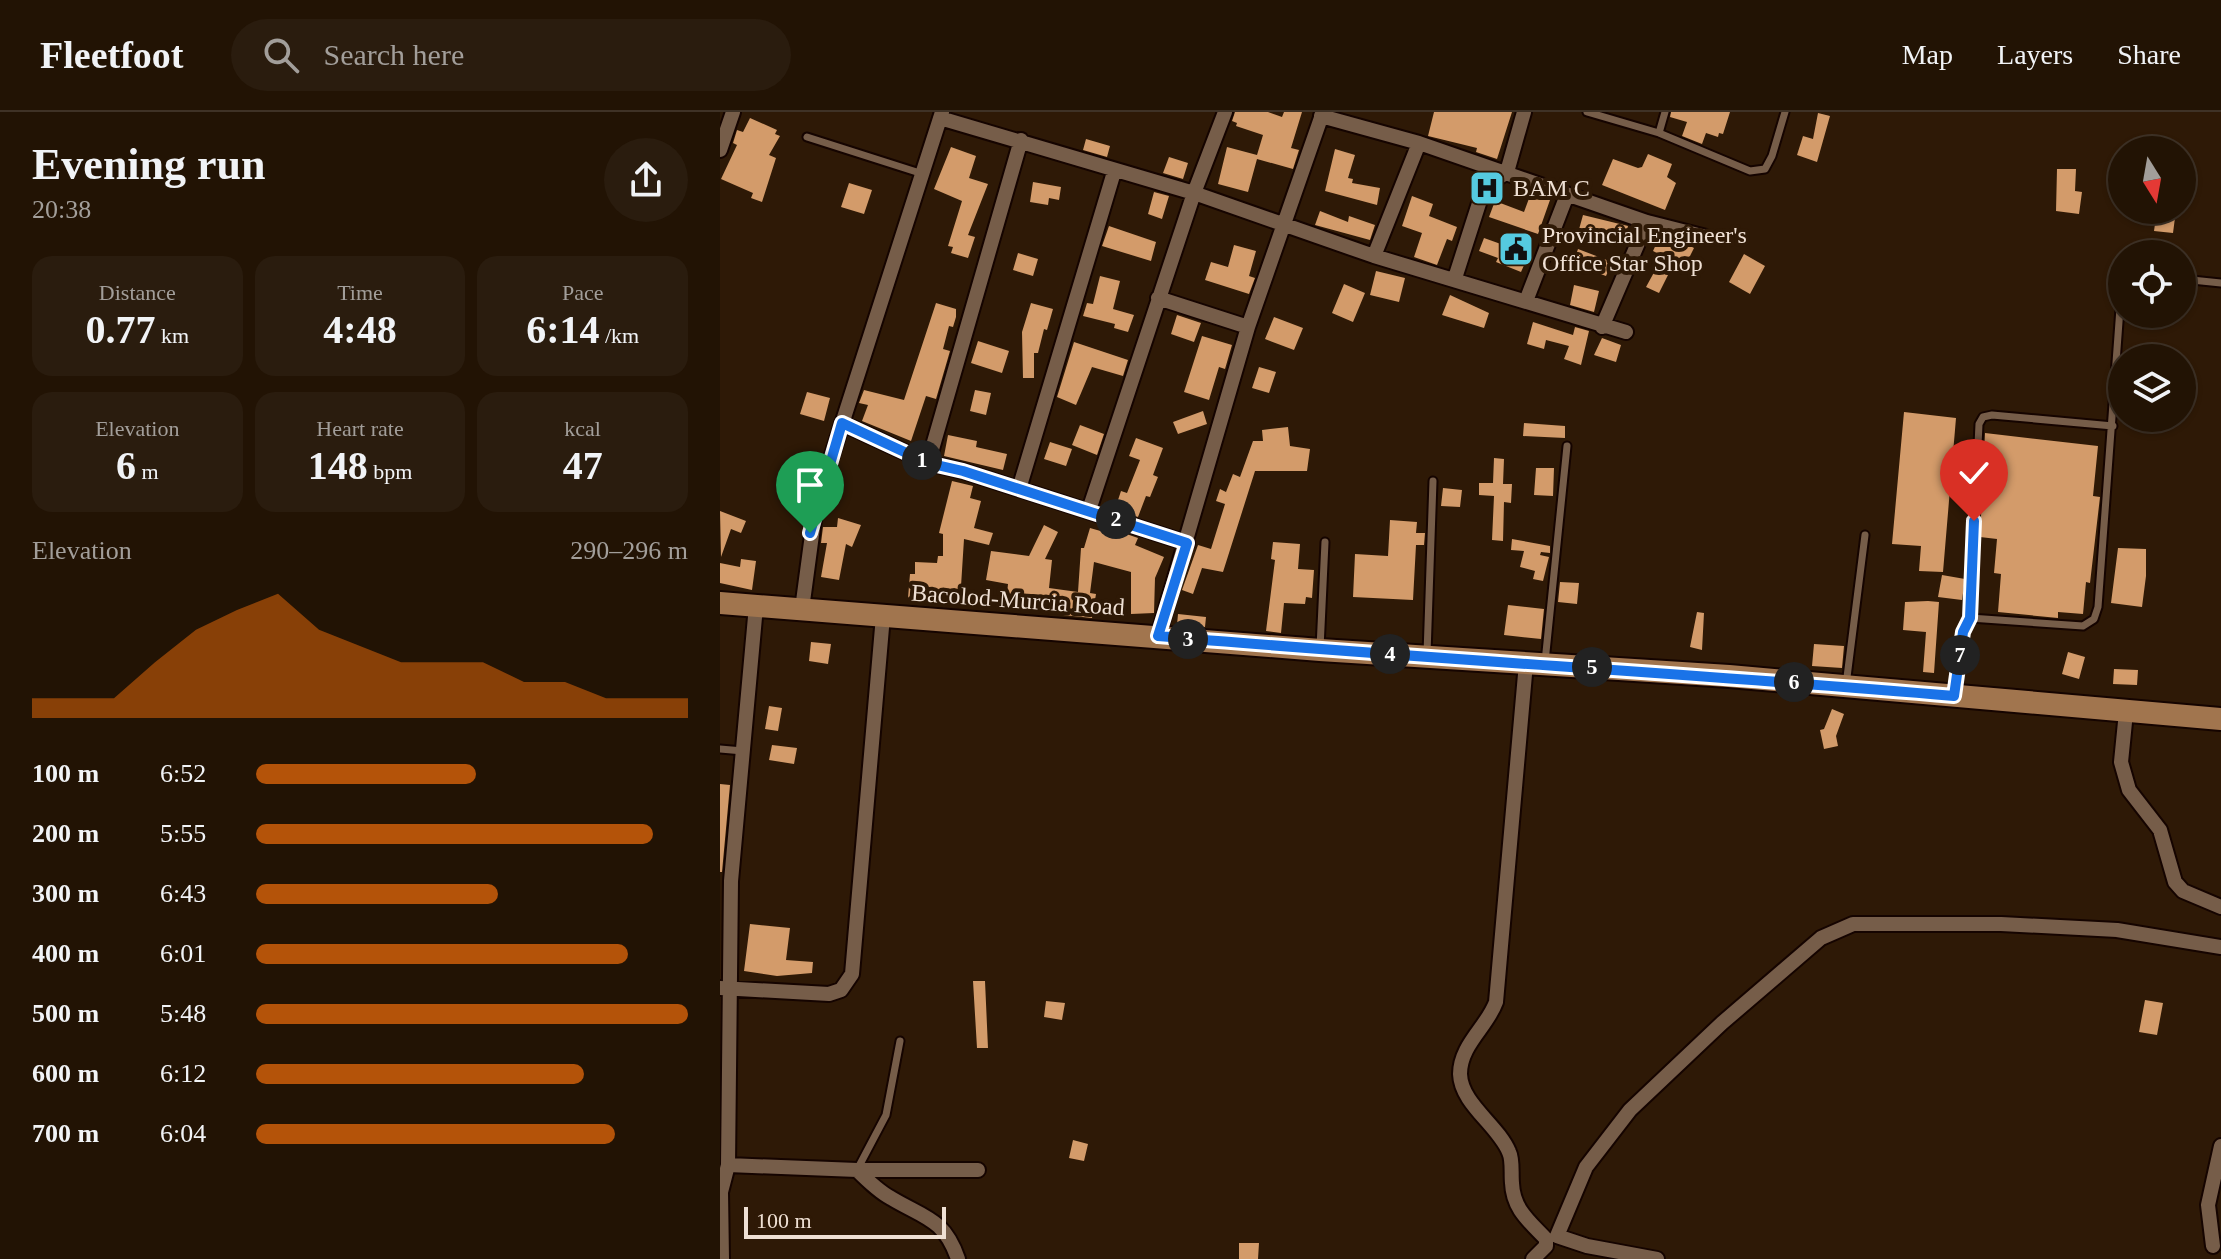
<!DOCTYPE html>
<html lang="en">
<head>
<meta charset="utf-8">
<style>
	:root { --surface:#221304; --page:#2a1c0e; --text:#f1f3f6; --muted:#a29e9a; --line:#3f3226; --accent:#b45309 }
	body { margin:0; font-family:"Times New Roman",serif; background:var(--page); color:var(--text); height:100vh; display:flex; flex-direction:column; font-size:30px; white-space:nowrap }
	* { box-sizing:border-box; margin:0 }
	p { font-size:26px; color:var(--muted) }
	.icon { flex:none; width:44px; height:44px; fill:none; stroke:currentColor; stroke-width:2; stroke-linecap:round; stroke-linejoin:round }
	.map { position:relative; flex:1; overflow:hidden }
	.drawer { display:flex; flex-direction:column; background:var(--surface); width:720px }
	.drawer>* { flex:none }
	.needle { width:52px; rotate:169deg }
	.fabs { position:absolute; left:1388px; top:24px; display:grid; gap:16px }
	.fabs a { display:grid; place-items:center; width:88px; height:88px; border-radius:50%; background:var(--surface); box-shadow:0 2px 6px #0004,0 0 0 2px var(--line); font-size:40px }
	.scale { position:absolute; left:24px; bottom:20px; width:202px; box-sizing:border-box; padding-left:8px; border:4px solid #efe0d4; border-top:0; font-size:22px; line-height:28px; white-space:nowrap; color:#efe0d4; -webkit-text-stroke:6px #2e1906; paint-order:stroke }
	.pin { position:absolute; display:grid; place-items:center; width:68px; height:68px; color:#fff; margin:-82px -34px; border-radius:50% 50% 50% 0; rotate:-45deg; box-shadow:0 0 8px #0007 }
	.pin .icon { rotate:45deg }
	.km { position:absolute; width:40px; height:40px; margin:-20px; border-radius:50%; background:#222; color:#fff; font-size:22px; line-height:40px; text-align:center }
	.round { display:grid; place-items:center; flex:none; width:84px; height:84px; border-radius:42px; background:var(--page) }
	.head { display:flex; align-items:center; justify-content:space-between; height:136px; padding:0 32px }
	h1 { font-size:44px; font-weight:600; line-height:60px }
	.metrics { display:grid; grid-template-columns:repeat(3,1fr); gap:12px; height:136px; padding:8px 32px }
	.metrics div { display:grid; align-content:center; border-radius:20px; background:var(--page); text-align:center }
	.metrics b { font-size:40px; font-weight:600 }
	.metrics small { font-size:22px; font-weight:400 }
	.metrics p { font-size:22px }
	.chart { height:224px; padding:16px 32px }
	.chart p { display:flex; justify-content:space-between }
	.chart svg { width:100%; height:144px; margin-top:8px; fill:var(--accent); opacity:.7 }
	ul { padding:0 32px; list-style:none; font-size:26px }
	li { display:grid; grid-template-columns:128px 96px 1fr; align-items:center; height:60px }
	li i { height:20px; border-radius:10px; background:var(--accent) }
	header { display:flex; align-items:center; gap:48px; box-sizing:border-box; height:112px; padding:0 40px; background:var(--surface); border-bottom:2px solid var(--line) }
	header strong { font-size:38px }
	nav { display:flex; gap:44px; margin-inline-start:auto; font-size:28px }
	.search { width:560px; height:72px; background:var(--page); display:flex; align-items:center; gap:20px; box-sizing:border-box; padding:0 28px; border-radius:44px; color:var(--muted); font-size:30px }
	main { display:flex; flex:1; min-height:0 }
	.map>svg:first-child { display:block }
	.building { fill:#d39b6a }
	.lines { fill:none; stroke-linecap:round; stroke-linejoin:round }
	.service-casing { stroke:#150400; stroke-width:11 }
	.minor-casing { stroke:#150400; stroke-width:18 }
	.primary-casing { stroke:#150400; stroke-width:26 }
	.service { stroke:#765d49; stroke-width:7 }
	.minor { stroke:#765d49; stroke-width:14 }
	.primary { stroke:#a1754e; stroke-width:22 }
	.route-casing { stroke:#fff; stroke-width:16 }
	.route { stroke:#1a73e8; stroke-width:10 }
	.labels { text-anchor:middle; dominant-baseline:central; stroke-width:8; stroke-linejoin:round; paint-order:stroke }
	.poi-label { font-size:24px; fill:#efe0d4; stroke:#2e1906; text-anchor:start }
	.street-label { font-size:24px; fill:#efe0d4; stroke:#2e1906 }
</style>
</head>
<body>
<header>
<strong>Fleetfoot</strong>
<div class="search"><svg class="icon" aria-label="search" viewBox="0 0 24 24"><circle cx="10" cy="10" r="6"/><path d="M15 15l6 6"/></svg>Search here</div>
<nav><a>Map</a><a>Layers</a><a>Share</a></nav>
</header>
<main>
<section class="drawer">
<div class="head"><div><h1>Evening run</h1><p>20:38</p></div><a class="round"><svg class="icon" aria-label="share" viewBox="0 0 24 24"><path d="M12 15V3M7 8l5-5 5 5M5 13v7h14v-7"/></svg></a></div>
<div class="metrics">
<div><p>Distance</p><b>0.77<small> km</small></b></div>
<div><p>Time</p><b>4:48</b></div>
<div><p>Pace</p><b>6:14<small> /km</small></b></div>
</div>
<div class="metrics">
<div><p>Elevation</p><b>6<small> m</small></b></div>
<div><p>Heart rate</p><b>148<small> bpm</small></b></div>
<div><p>kcal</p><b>47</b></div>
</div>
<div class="chart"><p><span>Elevation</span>290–296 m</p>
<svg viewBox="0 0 160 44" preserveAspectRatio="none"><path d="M0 44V38L10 38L20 38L30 27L40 17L50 11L60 6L70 17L80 22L90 27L100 27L110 27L120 33L130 33L140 38L150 38L160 38V44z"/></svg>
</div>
<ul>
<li><b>100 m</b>6:52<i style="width:51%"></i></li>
<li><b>200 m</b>5:55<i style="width:92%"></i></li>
<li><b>300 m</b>6:43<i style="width:56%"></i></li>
<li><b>400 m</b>6:01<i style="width:86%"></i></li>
<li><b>500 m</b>5:48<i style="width:100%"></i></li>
<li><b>600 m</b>6:12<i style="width:76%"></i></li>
<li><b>700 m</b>6:04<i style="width:83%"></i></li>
</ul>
</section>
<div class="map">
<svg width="1501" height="1147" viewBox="0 0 1501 1147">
	<rect width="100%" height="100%" fill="#2e1906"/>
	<path class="building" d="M515 0H548L562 5 564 0H582L571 36 579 38 573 57 537 47 528 80 498 72 507 35 537 43 543 23 516 14 517 11 512 9Z
		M714 0H792L777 47 756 40 757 36 708 24Z
		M951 0H1010L1003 22 999 21 998 25 986 21 982 32 962 24 967 10 950 5Z
		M1098 1 1110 4 1097 50 1077 43 1083 24 1093 27Z
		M30 6 57 18 55 22 60 24 49 43 56 46 42 90 31 86 33 81 1 67 17 33 13 31 17 18 23 20Z
		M366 27 390 34 387 45 363 38Z
		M231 35 256 44 249 66 268 72 248 123 255 125 248 146 231 141 233 135 228 134 242 89 214 77Z
		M615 37 635 43 628 66 633 67 632 71 660 76 657 93 605 79Z
		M928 42 952 52 947 65 956 71 945 98 882 73 893 47 918 56 922 55Z
		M449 45 468 51 463 67 443 61Z
		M1337 57H1356L1355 79 1362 80 1359 102 1336 99Z
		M313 70 341 75 339 88 329 86 328 93 310 90Z
		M129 71 152 78 144 102 121 95Z
		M434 80 449 84 442 107 428 102Z
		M811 81 830 88 818 122 769 105 775 89 804 100Z
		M692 84 713 92 709 104 737 115 732 129 727 127 717 153 694 145 702 121 682 114Z
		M1437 98H1456L1453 121 1434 119Z
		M600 99 628 110 629 104 655 113 650 128 595 113Z
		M863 103 908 114 903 132 858 121Z
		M389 114 436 130 431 149 382 134Z
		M764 126 809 142 801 160 776 150 778 146 759 139Z
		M939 126 956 135 959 128 974 136 964 156 954 151 939 181 926 175 943 144 933 139Z
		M514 133 536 139 529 164 535 166 529 182 485 168 491 150 508 155Z
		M858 137 892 150 886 164 853 152Z
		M298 141 318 147 313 164 293 158Z
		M1024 142 1045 154 1030 182 1009 170Z
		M656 159 685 166 679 190 650 183Z
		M380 164 400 169 393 197 414 203 408 220 394 216 395 212 363 204 367 191 373 192Z
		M624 172 645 181 633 210 612 201Z
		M854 173 879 179 874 200 850 193Z
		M730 183 769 201 764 216 722 203Z
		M216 191 236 197V205L233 215 229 214 223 237 230 239 216 287 206 284 191 329 142 309 148 293 139 291 144 278 184 288Z
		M311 191 333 197 327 218 324 217 318 241H314V266H303L302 220Z
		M457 203 481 211 474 230 451 222Z
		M554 205 583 216 574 238 545 227Z
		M813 210 853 223 855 215 869 219 861 253 844 247 849 234 826 228 824 237 807 232Z
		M482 224 512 233 505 257 499 255 489 288 464 280Z
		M882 226 901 233 896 250 874 243Z
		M258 229 289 239 282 261 251 251Z
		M354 230 408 248 403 264 372 255 356 293 337 285Z
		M539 255 556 260 549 281 532 276Z
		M255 278 271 281 266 303 250 299Z
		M87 280 110 286 104 309 80 302Z
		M483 299 487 312 458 322 453 310Z
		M1184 300 1236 306 1223 460 1199 459 1201 434 1172 432Z
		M804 311 845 314V326L803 324Z
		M360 313 384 322 377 343 352 333Z
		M568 315 570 334 590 337 587 359H535L503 460 482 456 473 482 462 478 478 433 491 437 505 392 496 389 500 377 506 380 513 362 520 365 533 329H543L542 318Z
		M1265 321 1378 334 1373 384 1380 385 1370 471 1366 470 1363 502 1338 500V506L1278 500 1281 462 1274 461 1277 427 1260 425Z
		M228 323 257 329 256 335 287 342 283 358 224 344Z
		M416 326 443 336 433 363 438 365 430 385 426 384 418 405 395 397 401 379 407 381 420 348 409 344Z
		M330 330 352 337 346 354 324 347Z
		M774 346 784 347 783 372H792L791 391 784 390 783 429 772 428 774 384 759 383V371H773Z
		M816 356H834L833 384 814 383Z
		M232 369 253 374 250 386 261 389 254 416 273 421 269 433 244 427 240 490 188 486 190 462H195V450L217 451 218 444H223V422L219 421Z
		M723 376 742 378 740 395 721 394Z
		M0 399 26 409 21 421 11 417 1 445Z
		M118 406 141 413 132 435 126 432 119 468 101 465 107 431H101L103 415H117Z
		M670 408 697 410 696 421H705L704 433H696L693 488 633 485 635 442 668 444Z
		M324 413 338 420 325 447 332 448 329 476 358 480 361 436H364L370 416 391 422 392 417 418 426 415 433 444 445 435 466 434 501 411 502V460L374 450 370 481 376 482 372 506 343 503 344 496 286 492 288 472 266 468 271 439 309 444Z
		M792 427 830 434V441L821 440 820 443 829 445 823 469 813 467 815 459 800 455 804 439 791 438Z
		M553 430 580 432 578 457 594 458 592 486 586 485 585 492 564 491 561 521 546 519 555 448 551 447Z
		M1398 436 1426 437V464L1422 495 1391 491Z
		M21 447 36 449 32 478 0 471V451L20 455Z
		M1222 463 1245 467 1242 488 1218 485Z
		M840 470 859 471 857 492 838 490Z
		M1208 489 1219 490 1214 561 1203 560 1206 520 1183 518 1185 490Z
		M788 493 824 497 821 527 784 523Z
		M977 500 984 501 982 538 970 535Z
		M458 502 486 505 485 515 457 513Z
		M91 530 111 532 108 552 89 549Z
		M1094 532 1124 534 1122 556 1092 554Z
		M1348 540 1365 545 1359 567 1342 562Z
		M1394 557 1418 558 1417 573 1393 572Z
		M49 594 62 596 58 619 45 617Z
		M1112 597 1124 602 1116 624 1118 634 1104 637 1100 618 1104 617Z
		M52 633 77 636 74 652 49 648Z
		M0 672 10 673 2 760H0Z
		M30 812 70 816 66 848 93 850 92 861 57 864 24 859Z
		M253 869H265L268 936H257Z
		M1425 888 1443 891 1437 923 1419 920Z
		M326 889 345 891 342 908 324 905Z
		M353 1028 368 1032 364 1049 349 1046Z
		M519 1131H539L538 1147H519Z"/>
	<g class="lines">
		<defs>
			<path id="service" d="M867 0 939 21 1030 59 1045 57 1052 44 1065 0
				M939 21 945 0
				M87 25 203 62
				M1462 167 1501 171
				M1250 506 1363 514 1374 507 1378 495 1402 169
				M600 536 605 430
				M707 542 713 369
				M825 550 847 334
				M1126 573 1145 423
				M1235 581 1243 520 1250 506 1259 312 1263 305 1272 303 1393 314
				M0 637 23 639
				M138 1056 166 1003 180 929"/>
			<path id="minor" d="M601 4 699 31 927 110 986 125
				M220 6 474 81 654 144 906 220
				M0 38 13 0
				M654 144 699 31
				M735 166 762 82 770 71 787 60 804 0
				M438 186 528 215
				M806 189 847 83
				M882 215 927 110
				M122 311 208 351 243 359 467 431
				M208 351 301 28
				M299 377 394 60
				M369 398 474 81 505 0
				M82 497 96 393 222 0
				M438 524 528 215 603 0
				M806 551 776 890C767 915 740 933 740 962 741 992 778 1013 789 1040 793 1048 791 1061 792 1071 793 1097 809 1109 826 1127V1134L813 1147
				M1406 600 1401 650 1409 678 1440 718 1455 770 1463 779 1501 795
				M0 876 109 882 121 878 132 862 163 504
				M8 1053 137 1058H258
				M137 1058C147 1068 158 1079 171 1086 204 1106 224 1106 238 1147
				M1493 1134 1488 1093 1501 1034
				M2 1147 1 1080 8 1053 11 769 36 494
				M937 1147 867 1134 837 1124 866 1055 910 998 1002 911 1101 826 1133 812H1281L1397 818 1501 835"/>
			<path id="primary" d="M0 491 600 538 1009 564 1501 607"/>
		</defs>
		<use href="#service" class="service-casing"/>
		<use href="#minor" class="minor-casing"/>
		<use href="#primary" class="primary-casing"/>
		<use href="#service" class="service"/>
		<use href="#minor" class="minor"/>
		<use href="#primary" class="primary"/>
	</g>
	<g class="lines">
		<defs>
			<path id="route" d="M90 421 122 311 208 351 243 359 467 431 438 524C703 547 969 561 1234 584L1243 520 1250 506 1254 409"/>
		</defs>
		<use href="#route" class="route-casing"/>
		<use href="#route" class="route"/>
	</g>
	<defs>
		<symbol id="hospital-square" viewBox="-11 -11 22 22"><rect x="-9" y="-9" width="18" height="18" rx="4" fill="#55cadf" stroke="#2e1906"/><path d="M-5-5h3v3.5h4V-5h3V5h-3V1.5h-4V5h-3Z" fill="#111"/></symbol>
		<symbol id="civic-square" viewBox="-11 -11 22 22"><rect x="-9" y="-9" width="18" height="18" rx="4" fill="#55cadf" stroke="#2e1906"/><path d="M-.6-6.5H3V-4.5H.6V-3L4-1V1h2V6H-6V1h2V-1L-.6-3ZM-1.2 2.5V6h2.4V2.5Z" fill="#111"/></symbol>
	</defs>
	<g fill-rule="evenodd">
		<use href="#hospital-square" x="747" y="56" width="40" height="40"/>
		<use href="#civic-square" x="776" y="117" width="40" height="40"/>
	</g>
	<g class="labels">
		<g class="poi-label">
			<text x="793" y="76">BAM C</text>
			<text x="822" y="123">Provincial Engineer's<tspan x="822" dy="28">Office Star Shop</tspan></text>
		</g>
		<g class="street-label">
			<text transform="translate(298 488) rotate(4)">Bacolod-Murcia Road</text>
		</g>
	</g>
</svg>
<div class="fabs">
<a><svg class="needle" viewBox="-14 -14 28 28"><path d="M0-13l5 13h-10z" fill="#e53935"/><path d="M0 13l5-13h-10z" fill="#a29e9a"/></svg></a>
<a><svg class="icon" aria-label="locate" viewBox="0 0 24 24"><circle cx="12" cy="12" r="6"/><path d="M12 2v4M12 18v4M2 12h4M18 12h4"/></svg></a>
<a><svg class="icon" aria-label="layers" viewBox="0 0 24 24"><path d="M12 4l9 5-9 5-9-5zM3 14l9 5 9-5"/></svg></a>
</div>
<div class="scale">100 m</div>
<div class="pin" style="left:90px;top:421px;background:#1e9e55"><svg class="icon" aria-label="arrive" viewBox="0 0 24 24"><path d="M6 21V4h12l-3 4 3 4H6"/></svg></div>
<div class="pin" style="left:1254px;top:409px;background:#d93025"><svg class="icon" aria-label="check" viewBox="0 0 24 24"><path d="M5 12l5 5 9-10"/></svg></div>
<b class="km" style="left:202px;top:348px">1</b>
<b class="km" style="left:396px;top:407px">2</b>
<b class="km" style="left:468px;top:527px">3</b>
<b class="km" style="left:670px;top:542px">4</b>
<b class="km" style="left:872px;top:555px">5</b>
<b class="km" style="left:1074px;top:570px">6</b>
<b class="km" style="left:1240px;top:543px">7</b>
</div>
</main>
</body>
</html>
